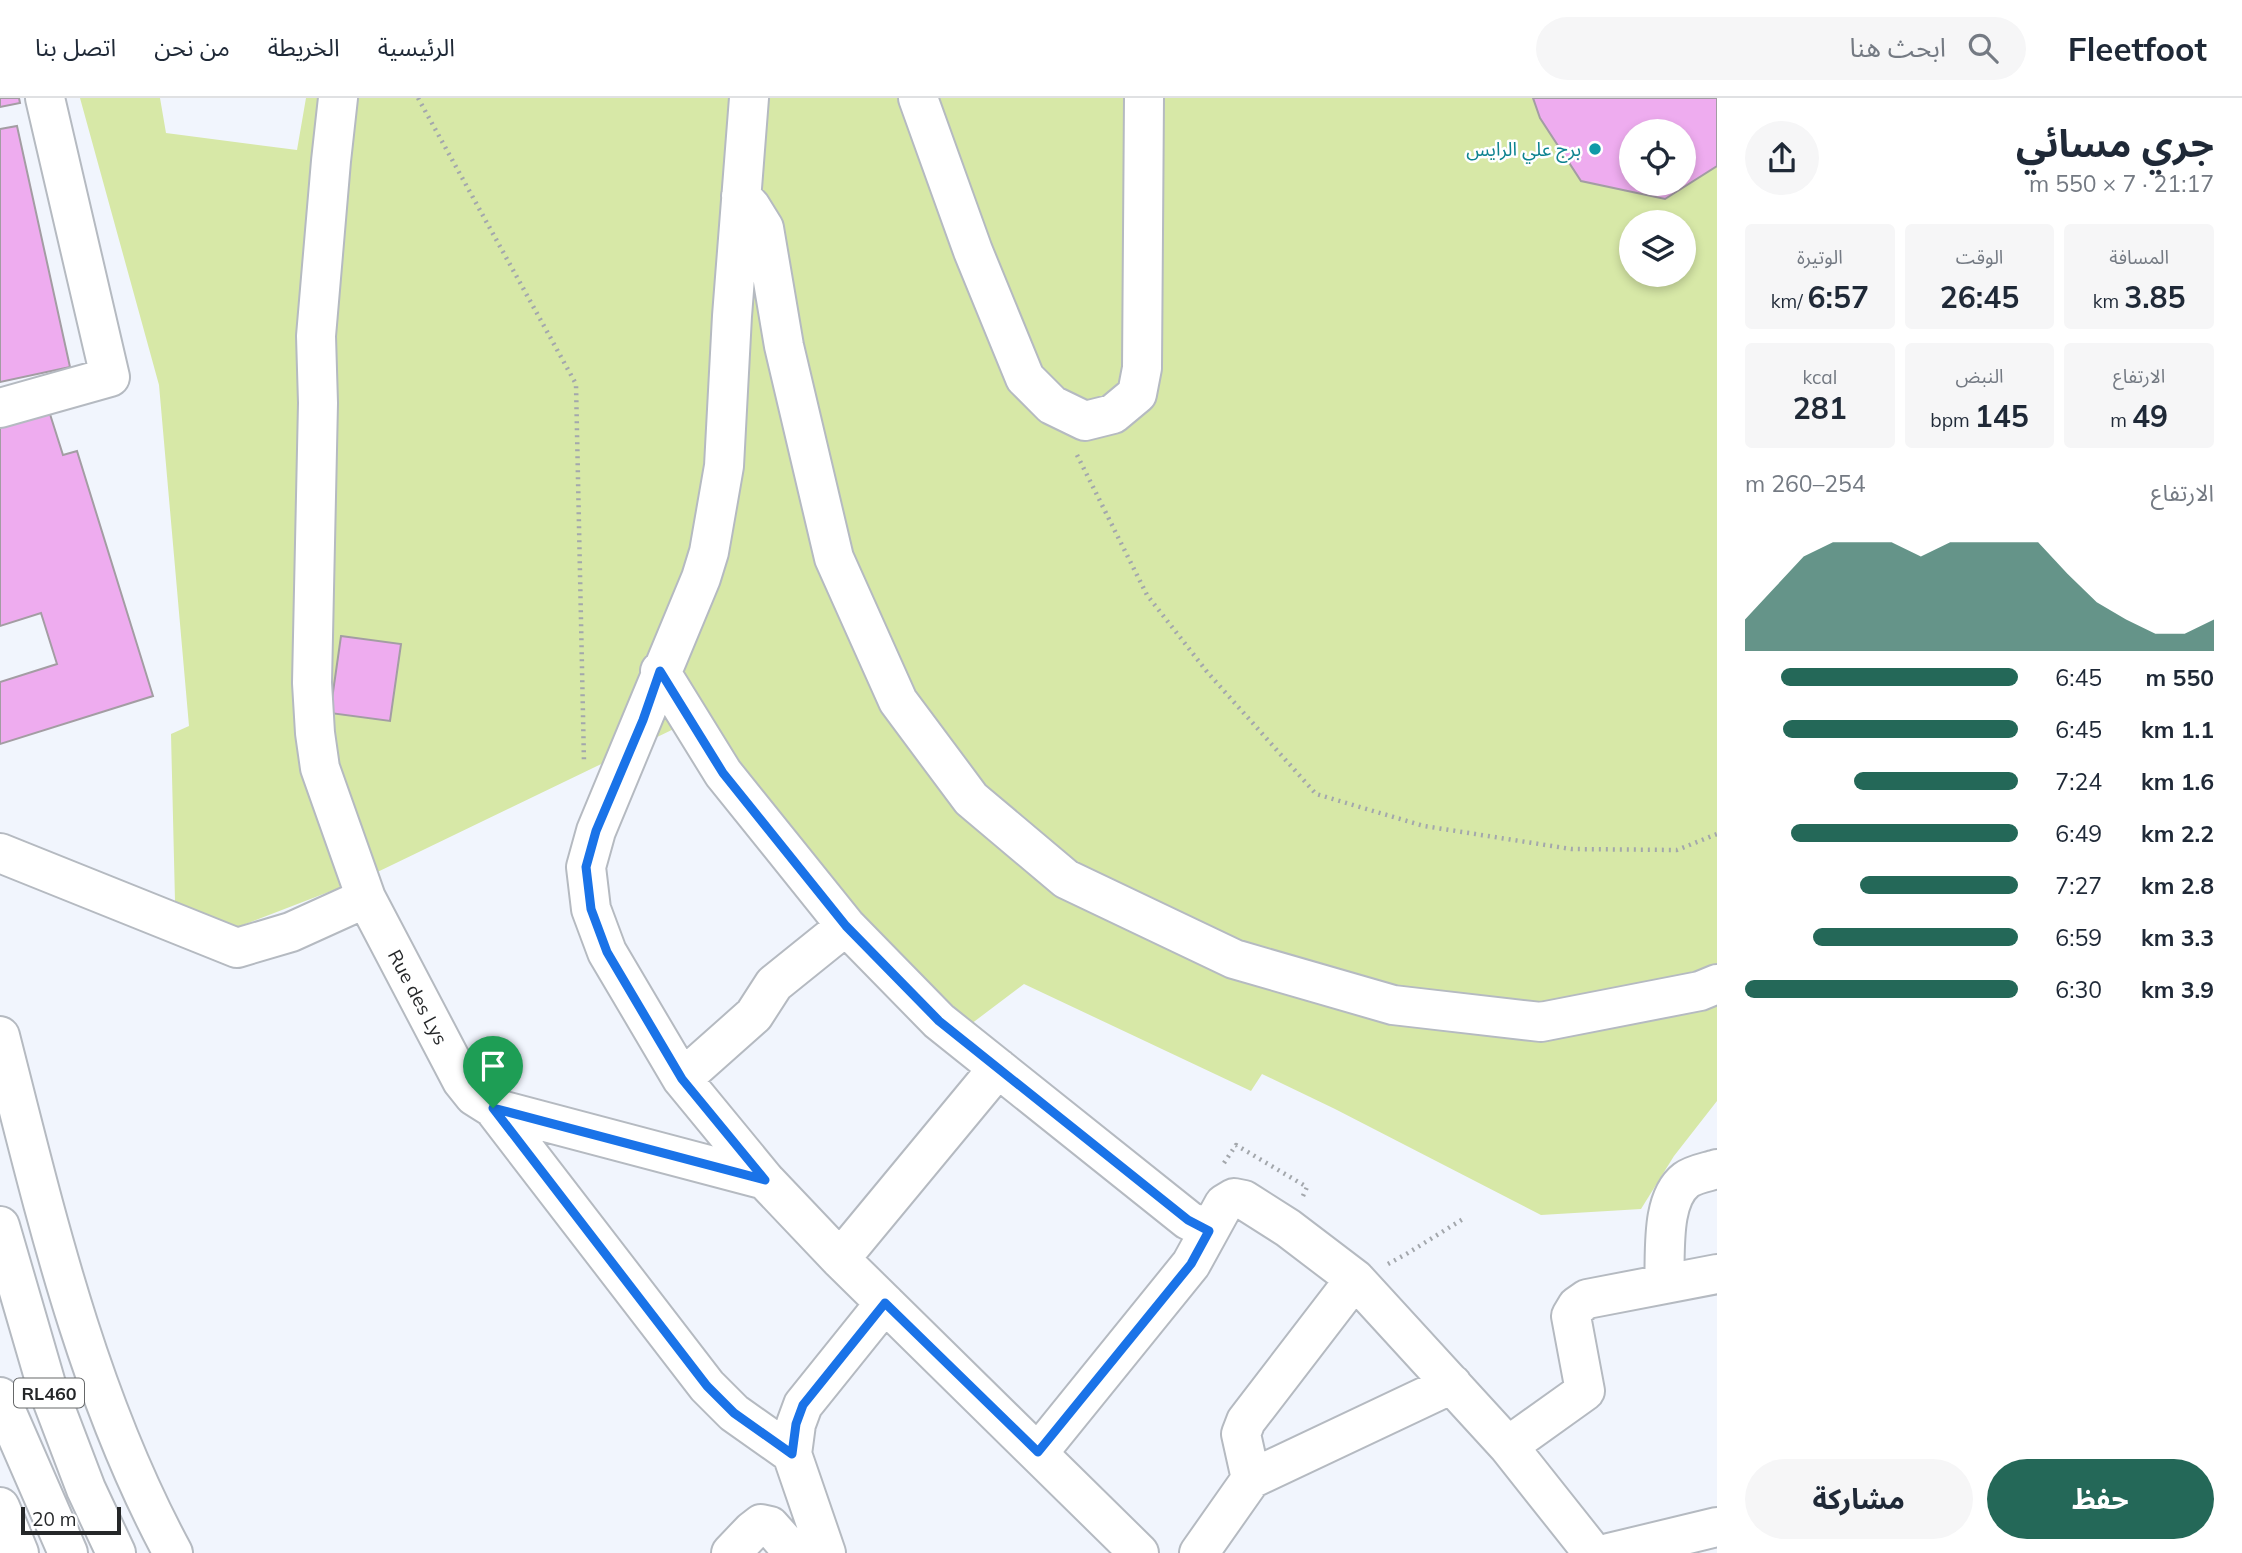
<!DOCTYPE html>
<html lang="ar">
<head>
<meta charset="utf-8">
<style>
	:root { --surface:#fff; --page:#f6f6f7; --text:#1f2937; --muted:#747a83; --line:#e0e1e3; --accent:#246858 }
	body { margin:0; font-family:Mulish,"Noto Sans Arabic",sans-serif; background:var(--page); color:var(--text); direction:rtl; height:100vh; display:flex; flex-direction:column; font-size:26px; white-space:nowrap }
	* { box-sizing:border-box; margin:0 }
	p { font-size:23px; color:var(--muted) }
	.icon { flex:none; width:38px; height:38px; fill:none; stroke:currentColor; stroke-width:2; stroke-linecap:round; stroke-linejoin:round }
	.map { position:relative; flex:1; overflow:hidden; direction:ltr }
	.sheet { display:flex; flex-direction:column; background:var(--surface); width:525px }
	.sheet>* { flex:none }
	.controls { position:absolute; left:1619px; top:21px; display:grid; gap:14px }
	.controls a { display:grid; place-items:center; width:77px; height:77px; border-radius:50%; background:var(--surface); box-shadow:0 4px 10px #0003; font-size:35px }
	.scale { position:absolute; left:21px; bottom:18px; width:100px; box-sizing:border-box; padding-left:7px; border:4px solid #252729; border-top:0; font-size:19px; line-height:24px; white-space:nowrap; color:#252729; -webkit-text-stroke:5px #fff; paint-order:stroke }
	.pin { position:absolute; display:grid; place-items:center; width:60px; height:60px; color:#fff; margin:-72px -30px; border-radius:50% 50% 50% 0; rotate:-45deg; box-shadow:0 0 7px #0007 }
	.pin .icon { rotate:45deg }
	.round { display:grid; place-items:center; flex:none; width:74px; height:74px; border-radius:37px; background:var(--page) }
	.headline { display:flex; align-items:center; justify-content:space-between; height:119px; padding:0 28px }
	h1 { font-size:38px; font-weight:700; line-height:52px }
	.figures { display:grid; grid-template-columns:repeat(3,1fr); gap:10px; height:119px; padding:7px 28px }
	.figures div { display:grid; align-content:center; border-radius:7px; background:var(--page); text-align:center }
	.figures b { font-size:30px; font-weight:700 }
	.figures small { font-size:19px; font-weight:400 }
	.figures p { font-size:19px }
	.chart { height:196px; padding:14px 28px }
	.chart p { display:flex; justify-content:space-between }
	.chart svg { width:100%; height:126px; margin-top:7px; fill:var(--accent); opacity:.7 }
	.button { display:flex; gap:14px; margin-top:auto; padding:14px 28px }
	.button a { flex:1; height:80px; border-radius:42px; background:var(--accent); color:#fff; font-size:28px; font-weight:700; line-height:80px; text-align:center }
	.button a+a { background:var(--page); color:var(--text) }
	ul { padding:0 28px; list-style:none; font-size:23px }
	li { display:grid; grid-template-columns:112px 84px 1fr; align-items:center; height:52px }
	li i { height:18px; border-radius:9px; background:var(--accent) }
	header { display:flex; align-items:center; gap:42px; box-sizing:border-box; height:98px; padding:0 35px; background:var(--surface); border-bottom:2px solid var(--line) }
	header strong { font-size:33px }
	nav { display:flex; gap:38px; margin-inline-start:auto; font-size:24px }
	.search { width:490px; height:63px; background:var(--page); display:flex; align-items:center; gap:18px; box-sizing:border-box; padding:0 24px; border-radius:38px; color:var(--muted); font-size:26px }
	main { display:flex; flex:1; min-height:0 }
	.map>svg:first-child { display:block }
	.green { fill:#d7e8a7; fill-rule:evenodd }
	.building { fill:#eeacef; stroke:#a39da3; stroke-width:2; fill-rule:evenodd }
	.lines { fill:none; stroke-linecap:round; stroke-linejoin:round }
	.minor-casing { stroke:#b5bac1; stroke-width:42 }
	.major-casing { stroke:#b5bac1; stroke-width:42 }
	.path { stroke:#a3a7ac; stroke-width:4.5; stroke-dasharray:2 5; stroke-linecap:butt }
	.minor { stroke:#fff; stroke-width:38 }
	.major { stroke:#fff; stroke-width:38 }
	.route-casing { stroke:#fff; stroke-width:14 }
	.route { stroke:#1a73e8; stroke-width:9 }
	.culture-dot { fill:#0f9aa8; stroke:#fff; stroke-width:2.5 }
	.labels { text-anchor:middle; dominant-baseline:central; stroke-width:5; stroke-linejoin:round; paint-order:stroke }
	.shield { fill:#fff; stroke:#666869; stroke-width:2 }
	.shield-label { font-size:18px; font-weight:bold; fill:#252729 }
	.culture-label { font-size:19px; fill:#0d838f; stroke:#fff; text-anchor:end }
	.street-label { font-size:19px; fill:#252729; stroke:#fff }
</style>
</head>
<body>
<header>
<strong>Fleetfoot</strong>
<div class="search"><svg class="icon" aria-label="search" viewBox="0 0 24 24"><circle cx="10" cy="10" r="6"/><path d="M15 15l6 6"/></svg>ابحث هنا</div>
<nav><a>الرئيسية</a><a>الخريطة</a><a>من نحن</a><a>اتصل بنا</a></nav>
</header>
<main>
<section class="sheet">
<div class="headline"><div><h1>جري مسائي</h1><p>21:17 · 7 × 550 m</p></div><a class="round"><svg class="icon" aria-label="share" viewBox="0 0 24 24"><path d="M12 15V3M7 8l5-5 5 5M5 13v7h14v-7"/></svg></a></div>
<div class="figures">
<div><p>المسافة</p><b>3.85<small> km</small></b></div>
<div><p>الوقت</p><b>26:45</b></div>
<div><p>الوتيرة</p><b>6:57<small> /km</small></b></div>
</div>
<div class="figures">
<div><p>الارتفاع</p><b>49<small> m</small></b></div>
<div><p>النبض</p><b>145<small> bpm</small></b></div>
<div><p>kcal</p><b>281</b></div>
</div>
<div class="chart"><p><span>الارتفاع</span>254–260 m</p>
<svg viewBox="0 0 160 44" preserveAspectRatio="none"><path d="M0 44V33L10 22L20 11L30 6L40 6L50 6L60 11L70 6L80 6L90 6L100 6L110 17L120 27L130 33L140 38L150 38L160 33V44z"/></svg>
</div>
<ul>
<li><b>550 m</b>6:45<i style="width:87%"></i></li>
<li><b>1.1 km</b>6:45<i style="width:86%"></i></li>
<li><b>1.6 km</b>7:24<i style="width:60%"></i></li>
<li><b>2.2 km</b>6:49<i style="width:83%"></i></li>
<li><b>2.8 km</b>7:27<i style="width:58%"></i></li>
<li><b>3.3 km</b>6:59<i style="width:75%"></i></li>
<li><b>3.9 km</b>6:30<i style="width:100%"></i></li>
</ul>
<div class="button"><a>حفظ</a><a>مشاركة</a></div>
</section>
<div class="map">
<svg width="1717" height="1455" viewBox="0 0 1717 1455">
	<rect width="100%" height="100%" fill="#f1f5fd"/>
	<path class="green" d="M80 0H160L166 35 297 52 306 0H1717V1003L1674 1058 1641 1111 1541 1117 1335 1011 1262 976 1251 993 1024 886 971 926 862 819 739 662 709 614 365 780 235 830 175 803 171 636 189 628 159 287ZM1631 33H1684V86H1631ZM1631 124H1684V177H1631Z"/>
	<path class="building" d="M0 0H19L20 5 0 9Z
		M1533 0H1717V68L1665 101 1581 83 1540 20ZM1631 33H1684V86H1631Z
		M17 28 70 269 0 284V31Z
		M49 313 63 357 77 353 153 598 0 646V584L57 566 41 515 0 528V329Z
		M341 538 401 546 390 623 330 615Z"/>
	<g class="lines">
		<defs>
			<path id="minor" d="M338 0 331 63 316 238 318 305 312 585 315 635 320 670 366 800 462 983 474 998 493 1010 707 1288 734 1315 792 1356 826 1455
				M749 0 732 218 724 368 709 454 701 480 596 733 586 769 591 811 607 854 682 981 765 1082 840 1161 1139 1455
				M918 0 973 153 1025 280 1052 307 1085 323 1113 316 1137 296 1142 270 1144 0
				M741 98 751 109 764 130 784 248 834 460 898 603 971 701 1066 781 1234 861 1393 907 1541 924 1700 893 1717 886
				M0 310 110 279 45 0
				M660 573 723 675 846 828 939 923 1188 1122 1209 1133
				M0 755 237 850 291 834 366 800
				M0 938C45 1114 86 1294 173 1455
				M682 981 754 917 774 886 846 828
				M493 1010 765 1082
				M840 1161 998 970
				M1664 1186C1666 1156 1660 1102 1686 1082 1694 1076 1708 1074 1717 1071
				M1508 1348 1585 1293 1571 1218 1577 1208 1587 1201 1717 1176
				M1038 1355 1191 1166 1224 1106 1234 1100 1244 1102 1288 1130 1355 1181 1508 1348 1593 1455
				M792 1356 796 1326 803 1307 885 1205
				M1251 1381 1452 1286
				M0 1409 19 1455
				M731 1455 752 1433 761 1426 770 1428 794 1455
				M1199 1455 1251 1381 1241 1336 1246 1323 1355 1181
				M1609 1455 1717 1429"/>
			<path id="major" d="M0 1128 46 1286 86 1391 116 1455
				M0 1299 68 1455"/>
		</defs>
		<use href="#minor" class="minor-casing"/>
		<use href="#major" class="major-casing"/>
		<path class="path" d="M418 0 576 286 584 664
			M1077 357 1147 497 1208 575 1316 696 1424 728 1571 751 1677 752 1717 736
			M1224 1065 1236 1047 1307 1089 1303 1098
			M1388 1166 1408 1155 1463 1121"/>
		<use href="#minor" class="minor"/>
		<use href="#major" class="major"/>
	</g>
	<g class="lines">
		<defs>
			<path id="route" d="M660 573 723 675 846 828 939 923 1188 1122 1209 1133 1191 1166 1038 1354 885 1205 803 1307 796 1326 792 1356 734 1315 707 1288 493 1010 765 1082 682 981 607 854 591 811 586 769 596 733 643 622Z"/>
		</defs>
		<use href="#route" class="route-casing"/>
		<use href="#route" class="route"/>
	</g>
	<circle class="culture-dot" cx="1595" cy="51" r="7"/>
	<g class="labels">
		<rect class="shield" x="14" y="1280.5" width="70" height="29" rx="5"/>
		<g class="shield-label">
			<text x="49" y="1295">RL460</text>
		</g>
		<g class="culture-label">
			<text x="1581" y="51">برج علي الرايس</text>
		</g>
		<g class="street-label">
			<text transform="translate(418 899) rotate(62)">Rue des Lys</text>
		</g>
	</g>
</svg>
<div class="controls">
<a><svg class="icon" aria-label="locate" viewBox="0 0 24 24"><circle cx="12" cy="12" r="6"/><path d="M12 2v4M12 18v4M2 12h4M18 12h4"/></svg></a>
<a><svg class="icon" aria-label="layers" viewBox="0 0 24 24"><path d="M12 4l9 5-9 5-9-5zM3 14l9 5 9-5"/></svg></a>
</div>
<div class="scale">20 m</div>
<div class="pin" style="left:493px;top:1010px;background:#1e9e55"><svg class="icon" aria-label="arrive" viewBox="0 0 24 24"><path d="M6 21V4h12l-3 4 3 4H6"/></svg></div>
</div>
</main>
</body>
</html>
